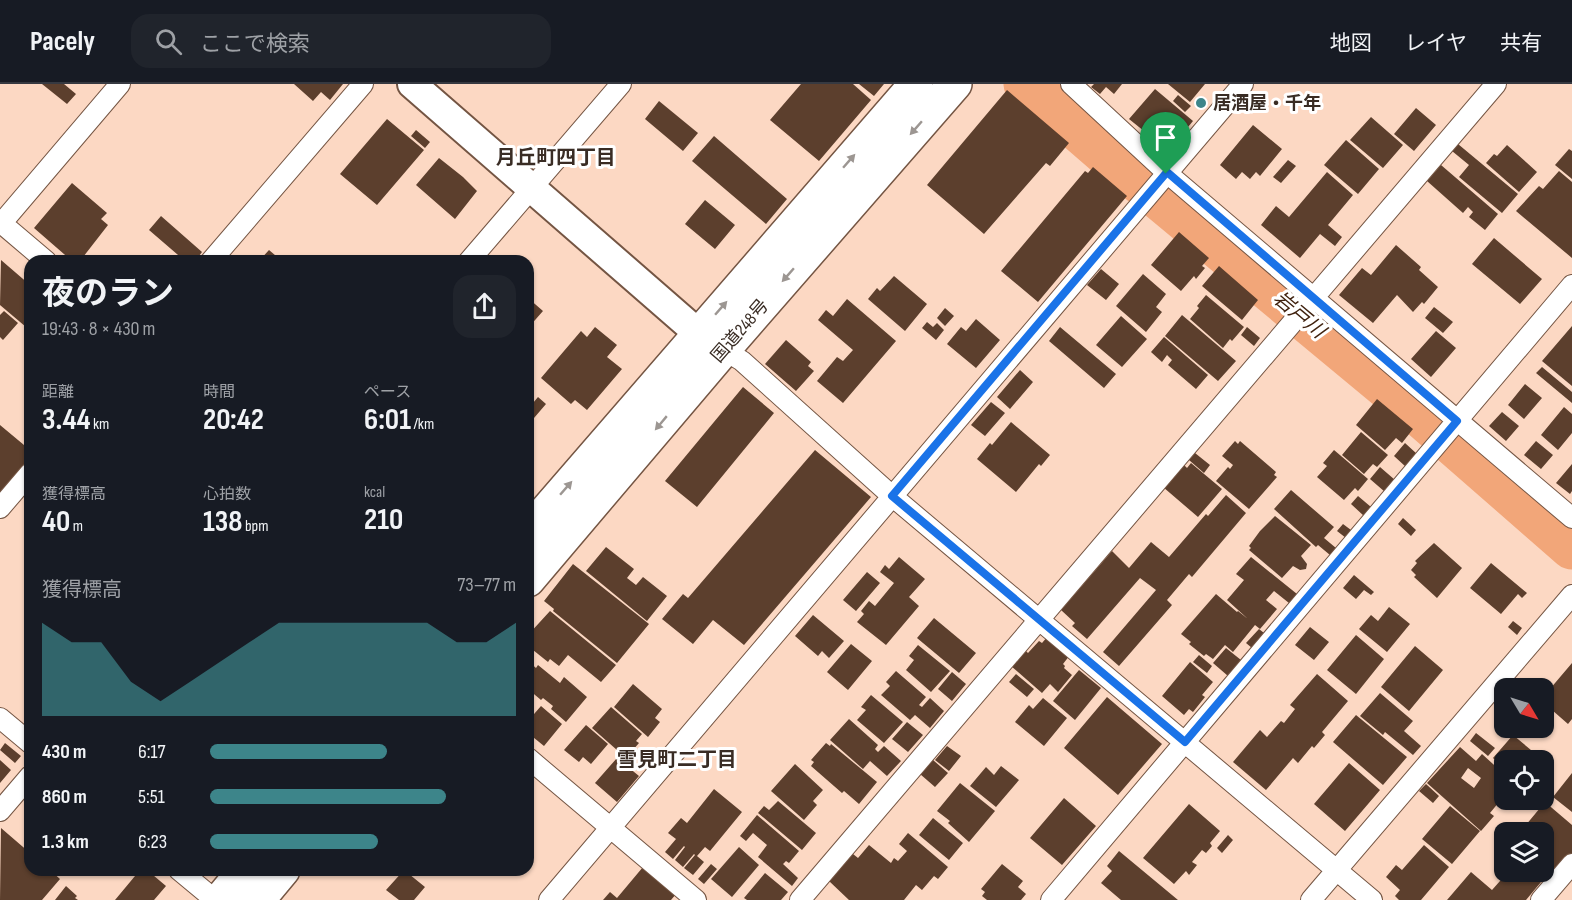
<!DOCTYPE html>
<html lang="ja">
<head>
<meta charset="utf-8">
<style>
	:root { --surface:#171b24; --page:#20242c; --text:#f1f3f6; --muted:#9ea1a6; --line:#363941; --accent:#3d858a }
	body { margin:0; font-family:"Sofia Sans Condensed","Noto Sans JP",sans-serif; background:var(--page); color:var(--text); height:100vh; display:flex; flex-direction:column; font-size:22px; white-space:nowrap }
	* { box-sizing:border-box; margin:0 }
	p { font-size:20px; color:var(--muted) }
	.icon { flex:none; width:33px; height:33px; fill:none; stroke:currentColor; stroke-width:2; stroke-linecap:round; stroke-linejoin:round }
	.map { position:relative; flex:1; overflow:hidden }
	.sheet { position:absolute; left:24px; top:171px; width:510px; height:621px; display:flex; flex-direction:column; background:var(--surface); border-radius:18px; box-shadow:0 2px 4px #0004 }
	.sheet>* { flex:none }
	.needle { width:39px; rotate:128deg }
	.fabs { position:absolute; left:1494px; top:594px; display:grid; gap:12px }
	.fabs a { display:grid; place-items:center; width:60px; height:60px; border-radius:12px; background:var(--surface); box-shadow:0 2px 4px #0004; font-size:30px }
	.pin { position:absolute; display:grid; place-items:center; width:51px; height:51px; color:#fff; margin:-62px -26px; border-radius:50% 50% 50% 0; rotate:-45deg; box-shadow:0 0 6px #0007 }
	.pin .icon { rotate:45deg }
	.round { display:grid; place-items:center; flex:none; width:63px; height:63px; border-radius:18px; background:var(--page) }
	.summary { display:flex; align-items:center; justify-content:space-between; height:102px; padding:0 18px }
	h1 { font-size:33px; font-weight:700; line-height:45px }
	.figures { display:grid; grid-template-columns:repeat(3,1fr); gap:9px; height:102px; padding:6px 18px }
	.figures div { display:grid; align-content:center }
	.figures b { font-size:30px; font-weight:700 }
	.figures small { font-size:16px; font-weight:400 }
	.figures p { font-size:16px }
	.chart { height:168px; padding:12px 18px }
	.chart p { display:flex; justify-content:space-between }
	.chart svg { width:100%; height:108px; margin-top:6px; fill:var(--accent); opacity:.7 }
	ul { padding:0 18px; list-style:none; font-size:20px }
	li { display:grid; grid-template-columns:96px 72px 1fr; align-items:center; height:45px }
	li i { height:15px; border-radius:8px; background:var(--accent) }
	header { display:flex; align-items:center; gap:36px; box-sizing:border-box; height:84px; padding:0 30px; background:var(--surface); border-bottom:2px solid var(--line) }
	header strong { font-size:28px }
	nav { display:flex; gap:33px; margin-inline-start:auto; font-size:21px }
	.search { width:420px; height:54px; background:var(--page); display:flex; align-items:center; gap:15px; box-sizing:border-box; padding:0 21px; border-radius:18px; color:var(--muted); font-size:22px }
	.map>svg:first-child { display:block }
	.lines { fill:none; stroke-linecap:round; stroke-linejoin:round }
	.river { stroke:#f2a679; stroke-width:45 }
	.building { fill:#5c3f2d; fill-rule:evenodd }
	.street-casing { stroke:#745543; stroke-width:22 }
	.secondary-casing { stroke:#745543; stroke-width:32 }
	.highway-casing { stroke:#745543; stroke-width:36 }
	.street { stroke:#fff; stroke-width:20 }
	.secondary { stroke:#fff; stroke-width:28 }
	.highway { stroke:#fff; stroke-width:33 }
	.oneway { fill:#9c9692 }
	.route-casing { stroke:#fff; stroke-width:12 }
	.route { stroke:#1a73e8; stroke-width:8 }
	.poi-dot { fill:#3d858a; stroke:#fff; stroke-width:2 }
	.labels { text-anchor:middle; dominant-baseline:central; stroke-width:6; stroke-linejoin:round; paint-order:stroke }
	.poi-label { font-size:18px; font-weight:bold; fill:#392c24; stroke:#fff; text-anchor:start }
	.street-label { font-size:18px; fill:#392c24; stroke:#fff }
	.neighbourhood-label { font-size:20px; font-weight:bold; fill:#392c24; stroke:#fff }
	.water-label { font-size:20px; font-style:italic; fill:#40220f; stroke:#fff }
</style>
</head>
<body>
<header>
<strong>Pacely</strong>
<div class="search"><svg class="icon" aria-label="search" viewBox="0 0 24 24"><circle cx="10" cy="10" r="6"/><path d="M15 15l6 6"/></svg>ここで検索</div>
<nav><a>地図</a><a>レイヤ</a><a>共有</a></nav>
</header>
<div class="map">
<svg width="1572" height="816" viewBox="0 0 1572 816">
	<rect width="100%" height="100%" fill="#fcd8c3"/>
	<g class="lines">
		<path class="river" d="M1026 0 1108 71 1414 325 1572 463"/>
	</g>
	<path class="building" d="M42 0H64L76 10 67 20Z
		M294 0H343L330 16 321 8 313 17Z
		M801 0H853L871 16 819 77 770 36Z
		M859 0H884L874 12Z
		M1094 0H1122L1114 10 1106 3 1100 10 1091 3Z
		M1168 0H1205L1190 18Z
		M1155 5 1193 37 1173 61 1170 59 1165 64 1129 35Z
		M1007 6 1069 59 1050 82 1046 79 984 150 927 101Z
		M1178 11 1191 22 1185 28 1173 17Z
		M659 17 698 49 683 67 645 35Z
		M1416 24 1436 41 1414 67 1394 50Z
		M1371 33 1403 61 1383 84 1350 56Z
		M387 35 424 66 377 121 340 90Z
		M1253 41 1282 65 1260 92 1256 88 1250 95 1242 88 1236 95 1220 81Z
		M416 46 430 58 425 64 411 52Z
		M714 52 787 115 766 140 692 77Z
		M1346 56 1379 85 1358 110 1324 81Z
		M1458 60 1518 110 1502 129 1459 93 1469 81 1452 67Z
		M1507 61 1537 88 1519 108 1486 79 1494 70 1497 72Z
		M1569 65 1572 67V95L1555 81Z
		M439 74 463 93 477 107 455 135 416 101Z
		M1288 76 1296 82 1281 99 1273 93Z
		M1441 81 1498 130 1485 146 1469 133 1473 128 1468 123 1463 129 1427 97Z
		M1093 83 1127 112 1038 218 1001 187 1085 87 1088 89Z
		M1559 87 1572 98V174L1516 127 1539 102 1543 105Z
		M1327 88 1353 111 1328 141 1342 153 1335 162 1320 150 1300 174 1261 141 1276 122 1289 133Z
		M72 99 107 129 101 135 108 141 80 177H72L34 144Z
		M705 116 735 141 715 165 685 140Z
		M161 132 202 168 199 172 203 175 202 177H185L149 146Z
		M1179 148 1209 174 1202 182 1205 184 1196 195 1194 192 1181 207 1151 181Z
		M1494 154 1542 195 1520 220 1472 180Z
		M1396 161 1421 183 1419 186 1438 203 1424 220 1422 218 1413 228 1397 211 1373 239 1339 211 1362 184 1371 191Z
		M269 166 282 177H259Z
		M1 176 30 201V238L26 243 0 221Z
		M1219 182 1258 216 1242 236 1202 202Z
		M1101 185 1119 200 1106 216 1087 201Z
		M1143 190 1166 210 1156 223 1162 228 1146 248 1116 222Z
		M894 192 927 220 905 247 868 215 877 204 880 207Z
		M1206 211 1244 243 1232 257 1230 255 1223 264 1190 235 1199 224 1197 222Z
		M528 214 543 227 528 244Z
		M847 215 896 257 843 319 817 297 837 273 843 277 853 266 818 236 826 226 833 232Z
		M1434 223 1453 238 1443 249 1425 234Z
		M945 224 954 232 945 242 937 234Z
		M4 227 18 239 3 256 0 253V231Z
		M1182 231 1236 277 1218 297 1165 252Z
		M1121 232 1147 255 1122 283 1096 261Z
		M976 235 1000 256 976 284 947 260 961 243 966 247Z
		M927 238 933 243 937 239 944 246 936 256 922 244Z
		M1572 242V302L1542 277Z
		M595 243 617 261 607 273 622 285 587 326 575 316 571 320 541 294 581 247 587 253Z
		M1060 243 1116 290 1104 304 1049 257Z
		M1247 243 1260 254 1254 262 1241 251Z
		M1436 247 1456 264 1431 293 1411 275Z
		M1164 253 1208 291 1196 305 1168 281 1172 276 1167 271 1162 278 1151 268Z
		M786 256 811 278 808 282 814 287 796 307 765 280Z
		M1542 283 1572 308V319L1536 289Z
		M1020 286 1033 298 1010 325 997 313Z
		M1525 300 1542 314 1524 335 1508 321Z
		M743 303 774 329 697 423 665 397Z
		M538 313 546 320 534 334 528 329V325Z
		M1377 315 1413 345 1402 359 1396 354 1385 366 1356 341Z
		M991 318 1005 329 985 352 971 341Z
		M1564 323 1572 330V349L1558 366 1541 351Z
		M1502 328 1519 342 1506 357 1489 342Z
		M1011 338 1050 371 1041 382 1039 380 1016 408 977 375 990 359 992 361Z
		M0 341 30 366V374L0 409Z
		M1361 348 1388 371 1377 383 1373 380 1364 390 1342 371Z
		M1235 357 1238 360 1240 357 1276 388 1274 391 1277 393 1249 425 1216 397 1228 383 1230 385 1233 381 1222 372Z
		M1536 357 1553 371 1541 385 1524 371Z
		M1405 359 1417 370 1406 383 1394 372Z
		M815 366 871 413 744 561 713 536 693 560 662 535 683 510 688 514Z
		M1334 366 1368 395 1358 407 1355 404 1344 416 1317 393 1327 382 1323 379Z
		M1195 369 1210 381 1204 389 1189 376Z
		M1191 379 1222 405 1198 433 1163 403 1183 380 1187 384Z
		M1572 380V407L1570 410 1556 399Z
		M1380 383 1395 396 1385 408 1370 395Z
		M1291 406 1334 443 1324 454 1336 464 1330 471 1318 461 1316 463 1274 425Z
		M1226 411 1246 429 1192 493 1189 490 1167 516 1172 521 1119 582 1103 568 1156 506 1140 494 1087 555 1072 542 1075 539 1061 526 1112 467 1129 484 1151 458 1169 473 1206 430 1208 432Z
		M1358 412 1371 423 1364 432 1351 420Z
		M1275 432 1311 461 1301 472 1307 480 1306 485 1300 486 1293 482 1282 494 1249 466 1251 464 1249 462 1260 447Z
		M1403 434 1416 446 1411 452 1398 440Z
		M1343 440 1351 446 1346 454 1337 447Z
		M1434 459 1462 484 1437 514 1414 493 1416 491 1411 486 1417 479 1415 477Z
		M606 463 634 485 627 494 636 501 643 493 667 512 647 537 586 487Z
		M899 473 925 495 909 513 919 522 886 561 857 538 864 530 861 527 869 517 875 522 894 499 880 488 885 481 889 485Z
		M1251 473 1297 510 1289 519 1274 507 1266 516 1277 525 1260 545 1255 541 1233 568 1225 561 1213 575 1206 570 1204 572 1189 560 1191 558 1181 550 1216 510 1237 528 1238 527 1248 535 1227 516 1244 496 1236 490Z
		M1491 479 1527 509 1522 514 1518 510 1501 530 1470 504Z
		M573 480 649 540 617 579 553 527 554 525 544 517Z
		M867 488 880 499 856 527 843 516Z
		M1354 491 1374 508 1371 511 1364 506 1356 515 1343 504Z
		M1389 523 1410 540 1387 568 1359 545 1371 531 1378 537Z
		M550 527 616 581 601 598 568 571 559 582 550 575 548 578 528 562V551Z
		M813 531 844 557 829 574 822 567 818 572 795 552Z
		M934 534 976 569 959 589 917 554Z
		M1513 537 1522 544 1517 551 1508 543Z
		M1310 543 1329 558 1314 576 1295 561Z
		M1259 545 1264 549 1252 564 1246 559Z
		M1356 551 1384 575 1356 610 1327 586Z
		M1048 552 1070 571 1063 580 1065 582 1064 584 1072 591 1058 608 1050 600 1042 609 1011 582 1025 566 1028 569 1039 557 1042 559Z
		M851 560 872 577 848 606 827 588Z
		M918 561 950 587 931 608 906 586 914 576 909 572Z
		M1415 562 1443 586 1409 627 1381 603Z
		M1226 564 1241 576 1228 592 1213 579Z
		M1199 571 1212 582 1207 589 1193 578Z
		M528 577 536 584 538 581 560 599 564 593 587 613 566 638 551 625 553 622 543 614 541 616 528 605Z
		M1190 578 1213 598 1202 611 1205 613 1193 628 1189 625 1184 631 1162 612Z
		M1572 579V635L1568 640 1544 619V612Z
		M1079 586 1101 604 1075 636 1053 617Z
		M896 587 926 613 919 621 922 623 930 614 944 627 930 644 915 631 910 636 881 611 890 602 886 598Z
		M952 588 966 600 952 617 938 605Z
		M1016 590 1034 605 1027 613 1009 598Z
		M1317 590 1348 617 1322 648 1325 651 1314 664 1312 662 1298 679 1293 674 1266 706 1233 678 1260 646 1267 653 1281 637 1284 639 1295 625 1290 621Z
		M633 600 662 625 655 634 660 638 648 653 614 623Z
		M1380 609 1413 637 1404 647 1421 662 1413 671 1385 648 1383 651 1360 632Z
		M871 611 903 638 884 659 857 636 866 626 861 623Z
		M1107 613 1162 660 1118 711 1064 664Z
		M1043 614 1067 634 1044 662 1015 638 1029 621 1033 625Z
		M541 622 562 640 544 662 528 649V637Z
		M611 623 642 650 636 657 639 659 626 674 592 644Z
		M1356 631 1407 673 1383 701 1333 658Z
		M849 635 878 661 875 665 878 668 884 662 901 677 887 692 870 677 863 685 830 656Z
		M907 638 923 651 908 668 892 655Z
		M586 641 608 660 591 680 583 673 579 678 564 666Z
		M1476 649 1495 664 1488 672 1470 657Z
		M1513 651 1543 676H1504V684L1493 674Z
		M5 659 21 672 15 679 0 666Z
		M826 659 830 662 831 660 877 698 859 720 844 707 842 709 811 682 814 678 811 676Z
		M947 662 961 672 949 687 935 676Z
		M1460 663 1476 677 1482 670 1504 690V712L1490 729 1494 732 1481 747 1427 699ZM1468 684 1481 694 1474 704 1461 694Z
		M617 674 639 692 617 718 595 699Z
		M0 676 11 686 0 699Z
		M933 676 948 689 935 703 920 690Z
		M1349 679 1380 706 1345 747 1314 720Z
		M795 680 823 706 813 717 817 721 804 736 771 707Z
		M1001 682 1019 696 996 723 970 702 986 683 994 691Z
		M1572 689V728L1553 713Z
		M960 699 995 727 969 758 948 739 950 737 937 727Z
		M1426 700 1439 712 1433 719 1419 707Z
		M714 705 742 728 710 767 705 763 697 772 704 778 693 791 684 784 695 771 694 770 683 783 675 776 685 763 684 762 673 775 665 768 676 755 668 749 681 734 687 739Z
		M1064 714 1096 742 1062 781 1030 754Z
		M778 717 816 749 802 766 758 729 764 722 769 726Z
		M1545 718 1572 741V769L1550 795 1541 788H1544V748H1509L1514 743 1520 748Z
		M1189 720 1220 747 1210 759 1212 762 1206 769 1202 766 1192 778 1197 781 1189 791 1186 787 1174 800 1143 774Z
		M1450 722 1480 747 1452 780 1422 755Z
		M757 731 799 767 789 779 786 777 783 780 798 794 792 802 758 773 767 761 753 749 746 757 740 752Z
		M933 734 963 759 949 776 919 751Z
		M1 744 30 769V786H50L60 795 42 816H0Z
		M908 749 948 783 938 795 934 792 922 806 916 801 904 816H849L829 797 853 770 858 774 869 761 891 779 894 774 898 777 907 767 899 760Z
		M1228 751 1233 756 1222 769 1217 764Z
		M1424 761 1449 783 1421 816H1399L1395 812 1400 806 1386 793 1396 781 1402 786Z
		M739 763 759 781 732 813 711 795Z
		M1119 767 1178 816H1121L1101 799 1112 787 1107 782Z
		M711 780 717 785 704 800 698 795Z
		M1002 780 1023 797 1018 803 1026 810 1021 816H987L982 812 985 808 981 805Z
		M643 783 676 810 671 816H603L610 808 617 814Z
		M140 786H147L166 802 154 816H115Z
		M404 786 425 803 414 816H399L386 806Z
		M1471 788 1492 806 1508 788H1530L1541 798 1526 816H1447Z
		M765 789 788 808 781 816H747L744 814Z
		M66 802 77 812 75 814 78 816H55Z"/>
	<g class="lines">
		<defs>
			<path id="street" d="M1071 0 1167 89 1572 434
				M0 138 46 177
				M0 141 120 0
				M211 177 363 0
				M469 177 621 0
				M716 261 742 277 892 412 1372 816
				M0 424 30 389
				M0 634 30 659
				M528 674 696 816
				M0 727 30 692
				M179 786 215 816
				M549 816 1243 0
				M800 816 1496 0
				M1051 816 1572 201
				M1311 816 1572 511
				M1541 816 1572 780"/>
			<path id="secondary" d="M412 0 699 250"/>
			<path id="highway" d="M528 448 916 0
				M528 496 724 265 955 0
				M220 816 245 786
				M258 816 283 786"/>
		</defs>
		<use href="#street" class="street-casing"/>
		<use href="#secondary" class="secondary-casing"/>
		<use href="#highway" class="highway-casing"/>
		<use href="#street" class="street"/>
		<use href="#secondary" class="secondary"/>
		<use href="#highway" class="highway"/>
	</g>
	<defs><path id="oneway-solid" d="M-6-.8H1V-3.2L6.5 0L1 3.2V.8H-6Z" transform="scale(1.5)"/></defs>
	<g class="oneway">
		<use href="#oneway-solid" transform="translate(916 44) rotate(131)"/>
		<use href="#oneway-solid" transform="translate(849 77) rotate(-49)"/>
		<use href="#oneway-solid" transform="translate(788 191) rotate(131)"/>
		<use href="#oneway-solid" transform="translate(721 224) rotate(-49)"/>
		<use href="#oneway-solid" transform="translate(661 339) rotate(130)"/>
		<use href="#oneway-solid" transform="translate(566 404) rotate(-49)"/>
	</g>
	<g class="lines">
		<defs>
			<path id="route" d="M1167 88 1457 337 1185 658 892 412Z"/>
		</defs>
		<use href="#route" class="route-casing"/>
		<use href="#route" class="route"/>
	</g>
	<circle class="poi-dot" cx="1201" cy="19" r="6"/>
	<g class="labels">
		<g class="poi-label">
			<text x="1213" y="19">居酒屋・千年</text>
		</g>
		<g class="street-label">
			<text transform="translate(740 247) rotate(-49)">国道248号</text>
		</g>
		<g class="neighbourhood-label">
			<text x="556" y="74">月丘町四丁目</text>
			<text x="677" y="676">雪見町二丁目</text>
		</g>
		<g class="water-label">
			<text transform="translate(1299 231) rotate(40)">岩戸川</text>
		</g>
	</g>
</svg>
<div class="fabs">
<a><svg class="needle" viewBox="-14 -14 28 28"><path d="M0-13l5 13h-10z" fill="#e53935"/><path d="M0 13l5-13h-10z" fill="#9ea1a6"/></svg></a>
<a><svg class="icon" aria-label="locate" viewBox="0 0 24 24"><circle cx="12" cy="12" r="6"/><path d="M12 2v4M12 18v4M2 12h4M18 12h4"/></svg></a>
<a><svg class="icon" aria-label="layers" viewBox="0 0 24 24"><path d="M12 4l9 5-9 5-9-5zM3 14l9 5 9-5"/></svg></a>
</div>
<div class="pin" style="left:1166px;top:90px;background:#1e9e55"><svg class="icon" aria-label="arrive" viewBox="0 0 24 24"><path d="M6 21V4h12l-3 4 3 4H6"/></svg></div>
<section class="sheet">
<div class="summary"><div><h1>夜のラン</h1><p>19:43 · 8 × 430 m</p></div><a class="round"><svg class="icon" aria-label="share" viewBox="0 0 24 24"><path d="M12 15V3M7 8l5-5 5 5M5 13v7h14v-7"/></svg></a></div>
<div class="figures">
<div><p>距離</p><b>3.44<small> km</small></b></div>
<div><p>時間</p><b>20:42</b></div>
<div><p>ペース</p><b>6:01<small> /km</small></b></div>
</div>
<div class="figures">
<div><p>獲得標高</p><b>40<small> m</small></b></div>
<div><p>心拍数</p><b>138<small> bpm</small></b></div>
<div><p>kcal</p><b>210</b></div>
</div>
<div class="chart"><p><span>獲得標高</span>73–77 m</p>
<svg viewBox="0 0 160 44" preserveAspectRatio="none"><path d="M0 44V6L10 14L20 14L30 30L40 38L50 30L60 22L70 14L80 6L90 6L100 6L110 6L120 6L130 6L140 14L150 14L160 6V44z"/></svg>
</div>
<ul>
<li><b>430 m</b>6:17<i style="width:58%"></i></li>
<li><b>860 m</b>5:51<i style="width:77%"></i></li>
<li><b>1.3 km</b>6:23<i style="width:55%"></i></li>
</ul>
</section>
</div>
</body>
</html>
